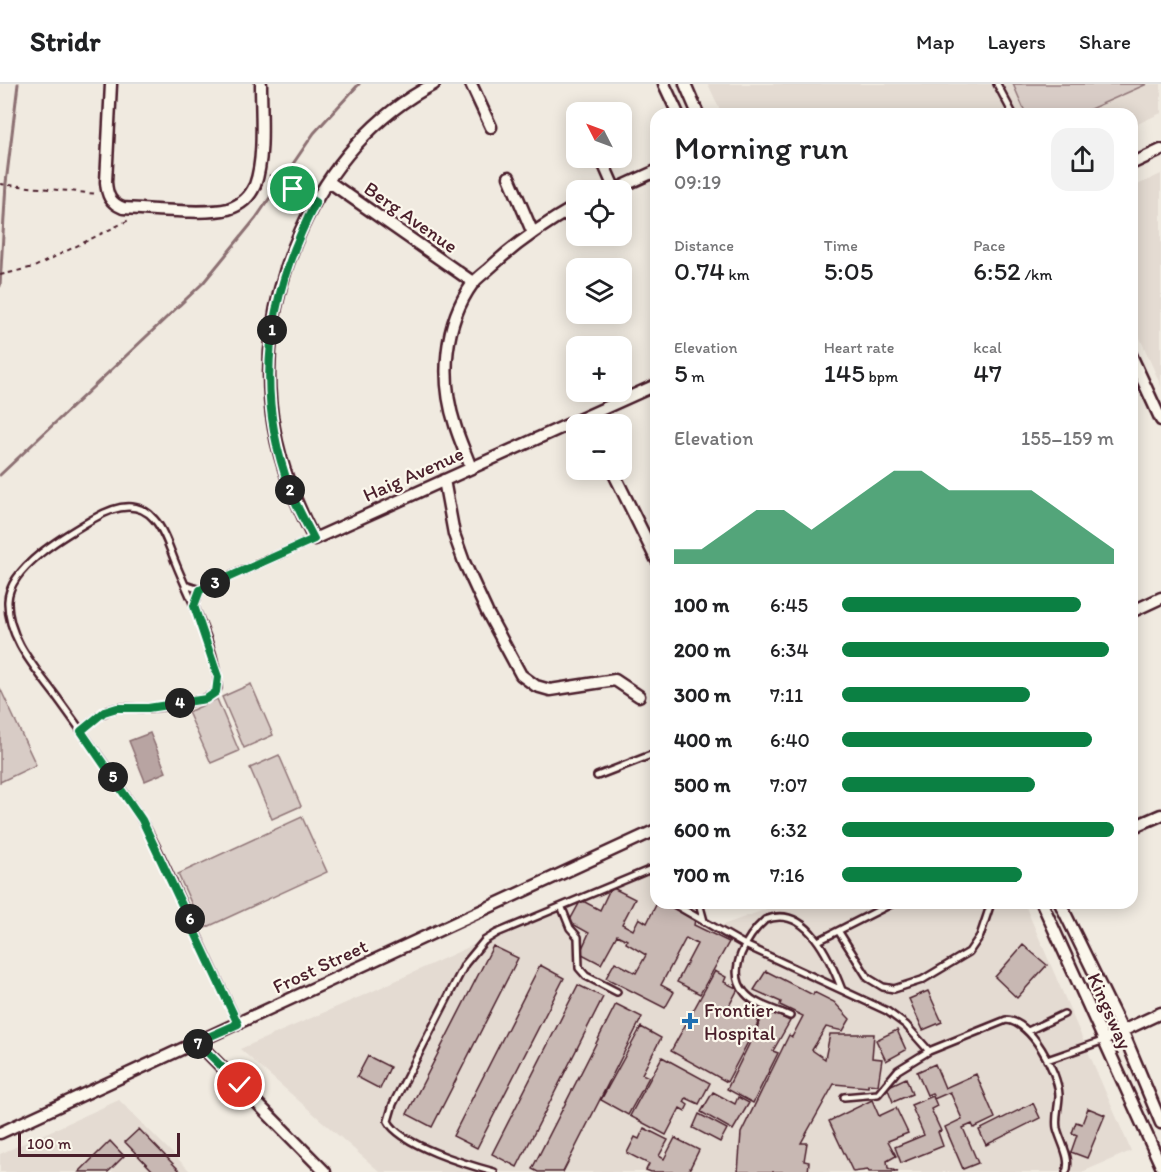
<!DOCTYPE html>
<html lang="en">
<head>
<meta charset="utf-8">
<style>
	:root { --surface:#fff; --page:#f2f2f2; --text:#202124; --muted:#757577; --line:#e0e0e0; --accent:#0b8043 }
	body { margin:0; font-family:Itim,sans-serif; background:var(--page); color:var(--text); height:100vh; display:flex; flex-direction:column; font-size:22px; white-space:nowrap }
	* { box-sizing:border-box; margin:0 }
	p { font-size:20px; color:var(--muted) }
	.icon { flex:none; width:33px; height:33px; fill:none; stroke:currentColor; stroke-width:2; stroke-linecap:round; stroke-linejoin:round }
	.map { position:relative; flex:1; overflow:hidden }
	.drawer { position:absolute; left:650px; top:24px; width:488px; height:801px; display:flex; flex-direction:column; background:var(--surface); border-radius:18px; box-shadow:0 3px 15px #0003 }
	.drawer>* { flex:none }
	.needle { width:39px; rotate:312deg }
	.fabs { position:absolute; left:566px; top:18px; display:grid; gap:12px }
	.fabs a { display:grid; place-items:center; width:66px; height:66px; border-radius:12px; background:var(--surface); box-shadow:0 3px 15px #0003; font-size:30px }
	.scale { position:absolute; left:18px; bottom:15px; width:162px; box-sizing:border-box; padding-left:6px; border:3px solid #4a1f2b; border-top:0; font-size:16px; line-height:21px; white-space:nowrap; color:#4a1f2b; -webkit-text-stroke:4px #fbf7ec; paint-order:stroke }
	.pin { position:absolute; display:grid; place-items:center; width:51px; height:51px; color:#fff; margin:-26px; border:3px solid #fff; border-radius:50%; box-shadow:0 2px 6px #0007 }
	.km { position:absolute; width:30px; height:30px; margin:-15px; border-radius:50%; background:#222; color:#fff; font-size:16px; line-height:30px; text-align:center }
	.round { display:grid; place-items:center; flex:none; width:63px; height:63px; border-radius:18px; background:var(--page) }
	.headline { display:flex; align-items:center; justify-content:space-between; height:102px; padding:0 24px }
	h1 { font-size:33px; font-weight:600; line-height:45px }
	.figures { display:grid; grid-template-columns:repeat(3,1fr); gap:9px; height:102px; padding:6px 24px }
	.figures div { display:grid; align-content:center }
	.figures b { font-size:26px; font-weight:600 }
	.figures small { font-size:16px; font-weight:400 }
	.figures p { font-size:16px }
	.chart { height:168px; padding:12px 24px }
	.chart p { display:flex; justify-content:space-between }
	.chart svg { width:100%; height:108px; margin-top:6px; fill:var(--accent); opacity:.7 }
	ul { padding:0 24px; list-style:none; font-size:20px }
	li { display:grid; grid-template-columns:96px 72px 1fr; align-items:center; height:45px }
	li i { height:15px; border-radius:8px; background:var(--accent) }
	header { display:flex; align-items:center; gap:36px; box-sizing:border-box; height:84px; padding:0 30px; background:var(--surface); border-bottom:2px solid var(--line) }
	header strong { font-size:28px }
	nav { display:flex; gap:33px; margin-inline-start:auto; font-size:21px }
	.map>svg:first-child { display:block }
	.built { fill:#e4dbd2 }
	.green { fill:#d8ccc6; stroke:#917678; stroke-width:1.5 }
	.water { fill:#b8a4a2; stroke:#8c6f72; stroke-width:1.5 }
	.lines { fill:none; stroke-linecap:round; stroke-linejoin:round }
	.stream { stroke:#8c6f72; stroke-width:3 }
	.building { fill:#c8b8b3; stroke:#4a1f2b; stroke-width:1.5 }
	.lane-casing { stroke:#4a1f2b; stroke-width:10 }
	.street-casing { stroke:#4a1f2b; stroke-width:15 }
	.path { stroke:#4a1f2b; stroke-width:2; stroke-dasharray:4.5 4.5; stroke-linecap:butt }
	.lane { stroke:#fbf7ec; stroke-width:5 }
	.street { stroke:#fbf7ec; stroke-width:10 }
	.route-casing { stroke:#fff; stroke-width:12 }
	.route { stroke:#0b8043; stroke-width:8 }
	.poi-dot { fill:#1f6fb2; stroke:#fbf7ec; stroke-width:2 }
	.labels { text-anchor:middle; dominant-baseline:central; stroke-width:4.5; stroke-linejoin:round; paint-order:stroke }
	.street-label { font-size:20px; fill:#4a1f2b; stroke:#fbf7ec }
	.poi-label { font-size:20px; fill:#4a1f2b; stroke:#fbf7ec; text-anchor:start }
</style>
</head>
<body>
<header>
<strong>Stridr</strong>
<nav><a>Map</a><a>Layers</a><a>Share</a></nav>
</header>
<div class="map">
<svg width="1161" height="1088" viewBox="0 0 1161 1088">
	<rect width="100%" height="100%" fill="#f0eae0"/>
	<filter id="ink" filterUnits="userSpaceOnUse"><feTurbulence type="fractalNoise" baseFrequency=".0167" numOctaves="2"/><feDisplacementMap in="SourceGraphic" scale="12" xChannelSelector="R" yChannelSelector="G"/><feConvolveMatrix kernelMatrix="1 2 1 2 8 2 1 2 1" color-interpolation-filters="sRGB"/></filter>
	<g filter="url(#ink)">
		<path class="built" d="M708 0H1161V29L1131 43V30H722Z
			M1161 90V302L1131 233V104Z
			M655 777 656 819H693L700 842 709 846 783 819H1024L1131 1067 1082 1088H380L240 965 371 908Z
			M119 1016 191 1088H0V1070Z"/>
		<path class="green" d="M1013 0H1147L1079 30H1026Z
			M251 600 273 651 244 664 222 613Z
			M0 604 36 681 0 698Z
			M217 615 239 667 211 679 188 628Z
			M279 671 301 722 272 735 250 684Z
			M302 733 327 788 203 845 178 790Z"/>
		<path class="water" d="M150 649 166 688 145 697 129 657Z"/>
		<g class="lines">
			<path class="stream" d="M0 202 6 99 18 0
				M0 391 203 199 256 134 314 49 359 0"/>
		</g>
		<path class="building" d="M611 803 635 815 622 840 633 846 639 834 647 839 657 819 670 823 672 819H690L684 829 695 835 694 841 729 858 700 910 677 898 697 860 686 854 661 901 674 908 665 924 606 894 615 878 636 889 646 871 626 859 627 856 617 851 601 880 580 869 589 849 569 838 581 816 600 826Z
			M1023 861 1047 881 1017 914 995 893Z
			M493 862 518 874 432 1043 407 1030Z
			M540 881 564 894 477 1064 453 1052Z
			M715 887 726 893 724 898 738 905 729 922 759 937 727 998 671 967Z
			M766 887 813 911 814 908 834 918 850 935 843 947 826 943 812 966 825 975 830 950H874L872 974 882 975 878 1001 868 1000V1003L834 1000 801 1059H807L804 1077 809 1078 808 1088H738L741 1049 789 951 792 953 803 932 780 921 781 918 754 906Z
			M578 901 603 913 517 1083 492 1070Z
			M928 907 942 938 923 946 909 915Z
			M616 920 642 933 563 1088H538L532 1085Z
			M766 926 790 937 773 967 778 969 753 1019 727 1005Z
			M641 943 661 954 642 990 649 993 628 1031 601 1016Z
			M897 946 906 966 886 977 876 956Z
			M368 972 390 983 380 1005 357 993Z
			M662 973 710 999 699 1020 686 1014 684 1018 688 1021 685 1027 680 1024 666 1051 630 1032Z
			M935 980 945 1004 976 990 995 1034 974 1044 972 1040 963 1044 978 1079 963 1085 945 1043 962 1035 950 1008 934 1015 932 1009 927 1011 917 988Z
			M906 994 912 1010 893 1018 887 1003Z
			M713 1008 735 1020 738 1013 749 1019 733 1046 701 1028Z
			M933 1012 937 1022 931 1025 941 1047 938 1048 943 1062 901 1079 895 1063 924 1051 911 1021Z
			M872 1016 879 1032 896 1024 908 1049 888 1057 896 1072 887 1077 888 1084 898 1088H869L868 1086 853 1088 829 1037Z
			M1033 1019 1040 1034 986 1061 979 1046Z
			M1088 1024 1105 1031 1087 1074 1071 1068 1077 1051 1072 1049 1076 1038 1082 1040Z
			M699 1030 727 1045 720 1058 693 1044Z
			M644 1044 668 1056 659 1072 664 1075 675 1054 699 1066 688 1088H651L646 1086 649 1080 627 1069 635 1053 639 1055Z
			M139 1045 180 1087 179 1088H154L125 1058Z
			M110 1057 124 1072 108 1088H79Z"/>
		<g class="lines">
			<defs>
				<path id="lane" d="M997 0 1013 30
					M185 501 200 506 314 455
					M194 522 200 506
					M81 647C92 638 102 627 116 624 125 622 135 625 144 624 160 624 212 619 218 604 218 566 190 515 176 480 170 466 165 447 154 435 137 415 113 423 93 435 67 450 9 483 8 517 7 553 35 584 56 612 85 652 115 693 141 735 157 760 169 789 181 816 200 857 219 898 238 939
					M597 692 656 669
					M672 819 745 861 887 927 906 941 929 967 898 986 878 1010 844 1013
					M699 819 704 837
					M562 824 570 844 578 853 579 884 586 892 617 908
					M839 848 868 894 883 903 894 905 922 896 969 868 980 852 991 819
					M818 857 893 819
					M790 932C776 926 755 921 745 909 725 887 748 851 765 836 807 819 831 877 842 906
					M1028 947 1064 930
					M929 967 1006 936C1031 937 1058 988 1059 1011 1059 1022 1055 1033 1057 1044 1060 1057 1072 1075 1066 1088
					M1047 976 1102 957
					M494 1088C468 1081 400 1061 388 1037L393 1020 465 880 484 857 497 849 656 783"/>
				<path id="street" d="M111 0 106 98C107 111 110 119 123 124 148 125 206 131 228 125 241 121 250 113 255 101 265 74 261 29 261 0
					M434 0C316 60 250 216 274 344 281 384 296 419 314 455L656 301
					M471 0 491 43
					M664 0 678 30
					M685 0 698 30
					M601 74 615 106
					M1131 80 1161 66
					M509 93 532 147
					M328 97 474 199
					M614 106 656 87
					M1131 271 1161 336
					M471 384C466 370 459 355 455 341 440 295 444 239 473 199 479 192 487 187 493 181 519 157 546 139 576 122
					M612 386 656 475
					M444 396 454 450 464 478 487 528 521 591 536 602 550 606 615 596 639 612
					M1131 528 1161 514
					M1131 744 1161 731
					M1042 819 1161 1082
					M1060 819 1122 946 1161 1039
					M1103 956 1161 929
					M197 958 325 1088
					M0 1049 656 746"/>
			</defs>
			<use href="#lane" class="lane-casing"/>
			<use href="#street" class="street-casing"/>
			<path class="path" d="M269 91 308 113
				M0 100 98 110
				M0 191 34 183 129 136"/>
			<use href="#lane" class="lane"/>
			<use href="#street" class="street"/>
		</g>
	</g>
	<g class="lines" filter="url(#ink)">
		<defs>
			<path id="route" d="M240 1001 197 958 238 940 142 736 81 647 104 628 117 624H148L206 615 216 608 218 593 194 522 200 506 314 455C306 439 296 422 290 405 253 306 268 209 316 118L293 105"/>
		</defs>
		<use href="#route" class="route-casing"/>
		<use href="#route" class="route"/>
	</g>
	<path class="poi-dot" d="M687 928h6v6h6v6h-6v6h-6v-6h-6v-6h6z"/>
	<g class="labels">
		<g class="street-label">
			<text transform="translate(411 133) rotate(35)">Berg Avenue</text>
			<text transform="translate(413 390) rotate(-24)">Haig Avenue</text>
			<text transform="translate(320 882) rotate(-25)">Frost Street</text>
			<text transform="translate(1110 927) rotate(66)">Kingsway</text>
		</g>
		<g class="poi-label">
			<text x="704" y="926">Frontier<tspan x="704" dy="23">Hospital</tspan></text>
		</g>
	</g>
</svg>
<div class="fabs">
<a><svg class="needle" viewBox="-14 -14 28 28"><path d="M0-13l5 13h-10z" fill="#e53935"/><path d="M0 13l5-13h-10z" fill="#757577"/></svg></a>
<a><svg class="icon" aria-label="locate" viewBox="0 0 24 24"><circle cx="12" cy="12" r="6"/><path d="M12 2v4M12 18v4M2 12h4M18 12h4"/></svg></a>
<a><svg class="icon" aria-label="layers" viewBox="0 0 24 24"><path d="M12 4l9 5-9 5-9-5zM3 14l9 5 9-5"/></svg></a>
<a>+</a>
<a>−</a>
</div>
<div class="scale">100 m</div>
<div class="pin" style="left:293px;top:105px;background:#1e9e55"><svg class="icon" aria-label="arrive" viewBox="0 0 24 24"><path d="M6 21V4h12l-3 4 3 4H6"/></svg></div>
<div class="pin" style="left:240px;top:1001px;background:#d93025"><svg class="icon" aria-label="check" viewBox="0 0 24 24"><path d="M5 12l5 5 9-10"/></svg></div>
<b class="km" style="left:272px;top:246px">1</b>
<b class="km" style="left:290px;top:406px">2</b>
<b class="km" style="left:215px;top:499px">3</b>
<b class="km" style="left:180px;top:619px">4</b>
<b class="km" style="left:113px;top:693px">5</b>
<b class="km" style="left:190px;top:835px">6</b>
<b class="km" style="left:198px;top:960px">7</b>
<section class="drawer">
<div class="headline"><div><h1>Morning run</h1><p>09:19</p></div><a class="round"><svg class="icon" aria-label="share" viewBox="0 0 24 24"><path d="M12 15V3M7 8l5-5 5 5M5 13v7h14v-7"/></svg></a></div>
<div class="figures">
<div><p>Distance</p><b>0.74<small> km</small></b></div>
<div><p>Time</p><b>5:05</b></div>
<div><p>Pace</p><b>6:52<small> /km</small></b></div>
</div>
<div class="figures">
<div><p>Elevation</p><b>5<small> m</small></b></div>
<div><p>Heart rate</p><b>145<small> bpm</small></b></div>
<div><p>kcal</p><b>47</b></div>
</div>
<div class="chart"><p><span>Elevation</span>155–159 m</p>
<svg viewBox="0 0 160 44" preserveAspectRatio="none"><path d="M0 44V38L10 38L20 30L30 22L40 22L50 30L60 22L70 14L80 6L90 6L100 14L110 14L120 14L130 14L140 22L150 30L160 38V44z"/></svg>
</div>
<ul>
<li><b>100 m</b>6:45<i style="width:88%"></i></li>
<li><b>200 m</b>6:34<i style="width:98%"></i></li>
<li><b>300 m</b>7:11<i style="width:69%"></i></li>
<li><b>400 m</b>6:40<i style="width:92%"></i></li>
<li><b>500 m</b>7:07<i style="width:71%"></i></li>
<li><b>600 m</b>6:32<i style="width:100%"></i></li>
<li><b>700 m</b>7:16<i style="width:66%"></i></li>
</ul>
</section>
</div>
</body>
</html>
